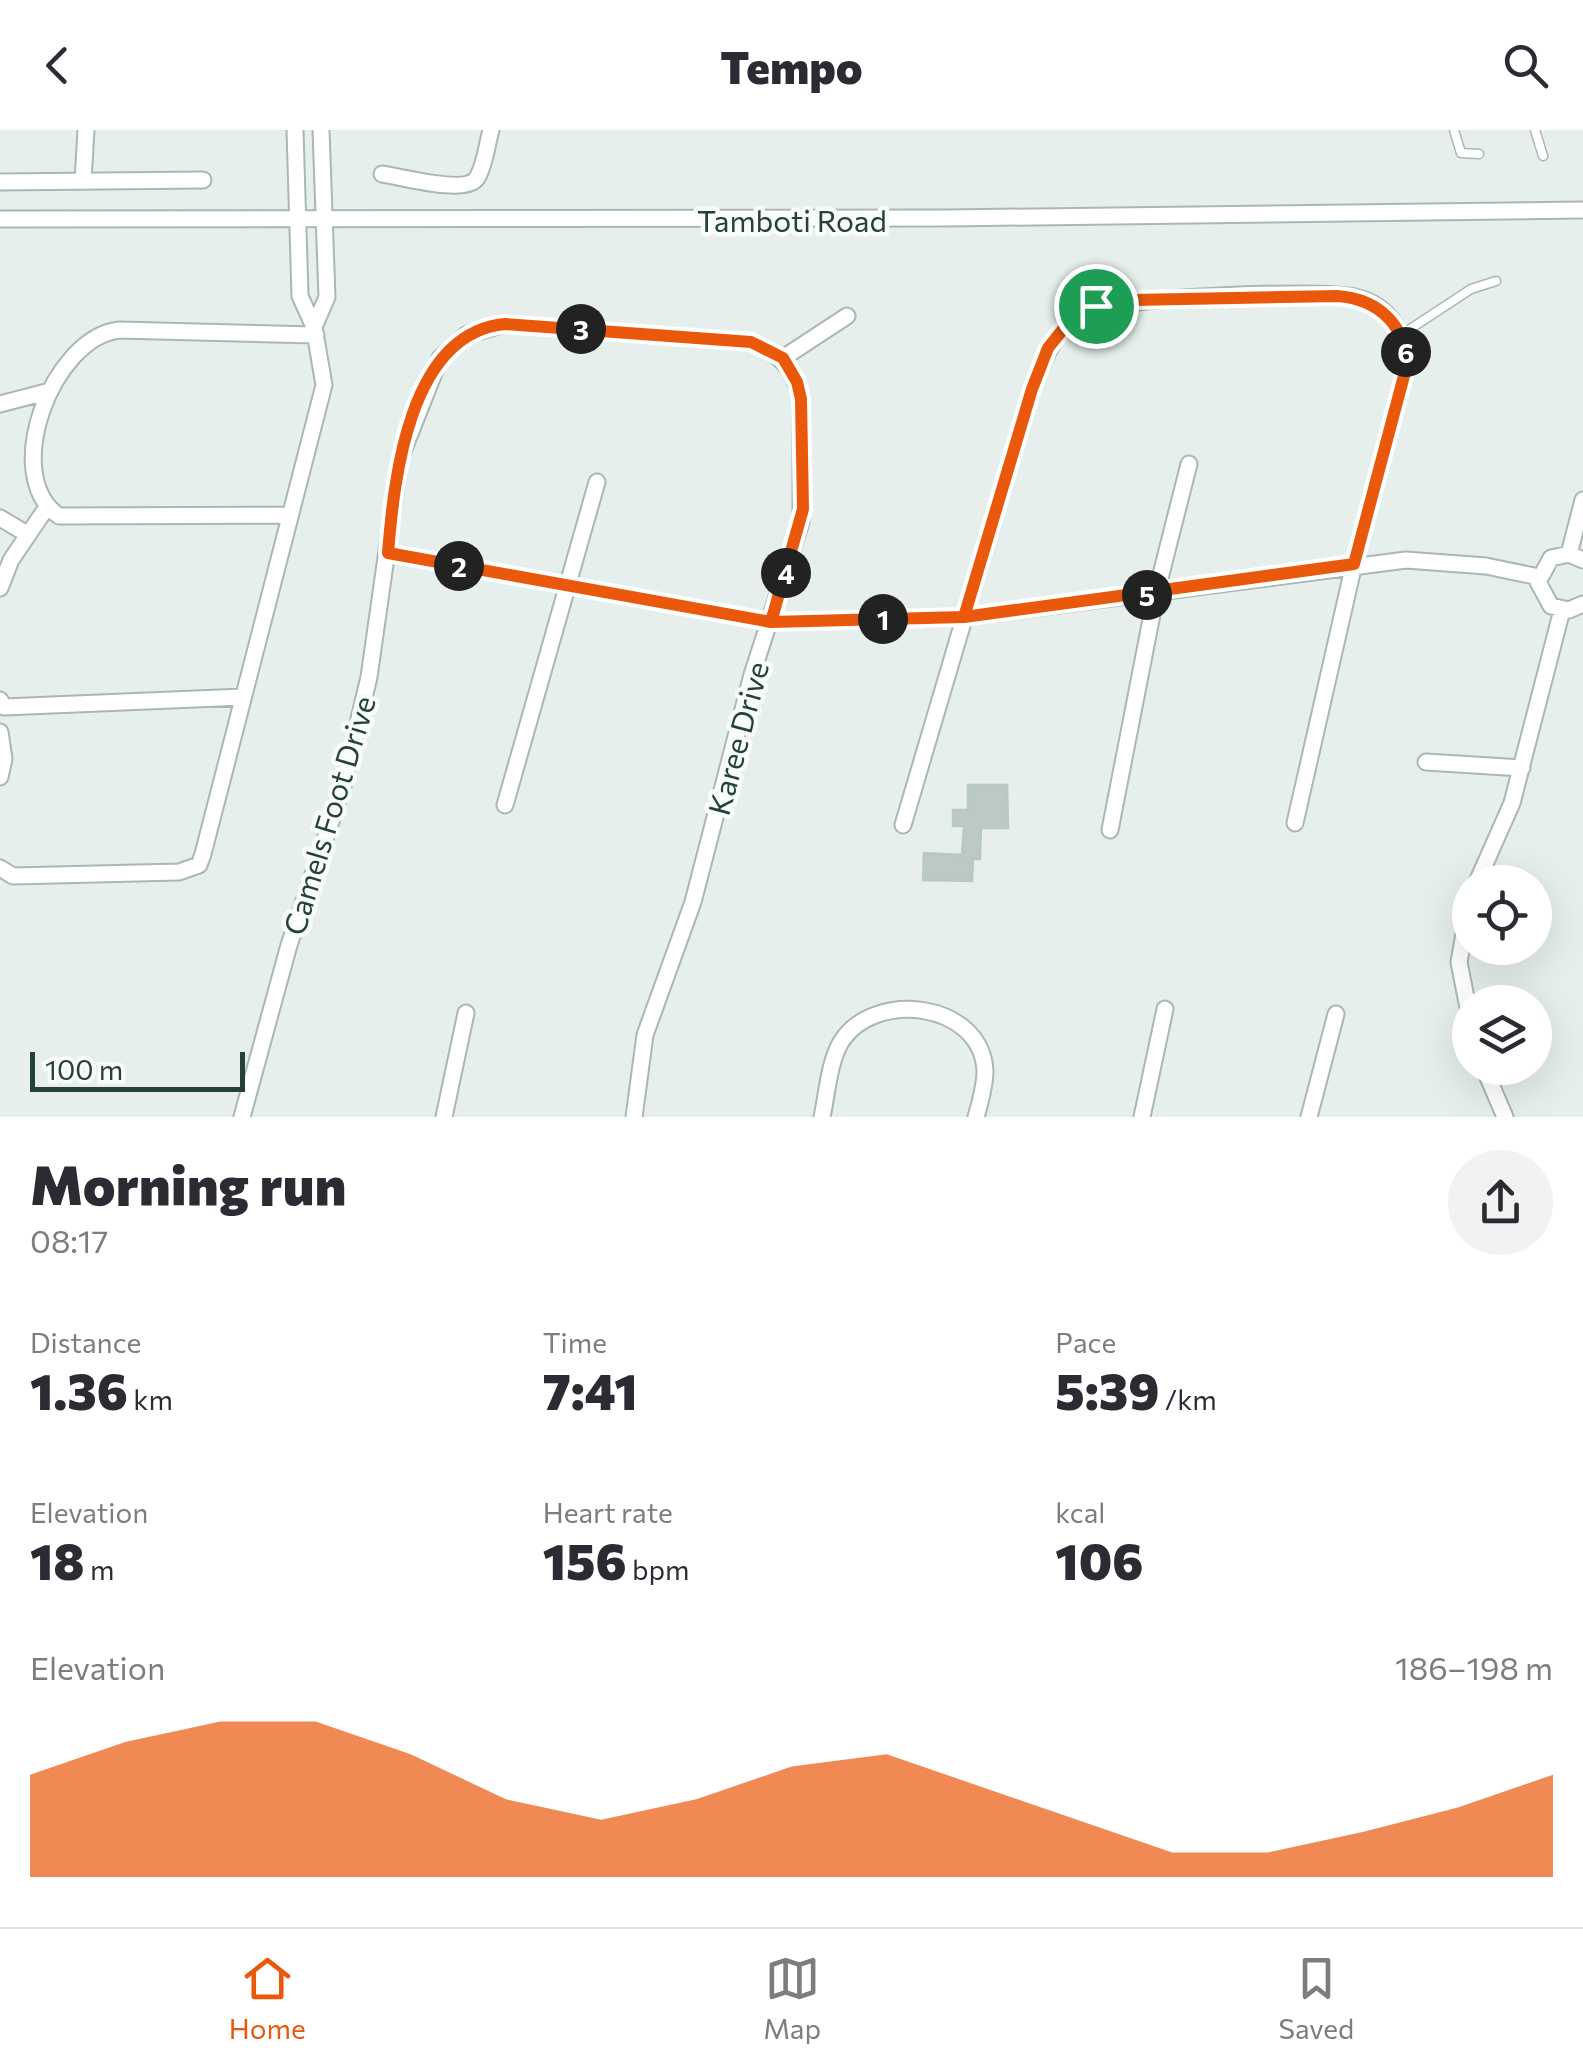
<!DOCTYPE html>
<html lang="en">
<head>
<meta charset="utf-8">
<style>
	:root { --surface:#fff; --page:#f2f2f3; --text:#2b2b33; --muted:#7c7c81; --line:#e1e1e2; --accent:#ea580c }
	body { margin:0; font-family:Commissioner,sans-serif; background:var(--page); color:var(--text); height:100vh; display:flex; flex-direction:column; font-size:38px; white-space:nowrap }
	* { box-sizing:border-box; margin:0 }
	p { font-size:32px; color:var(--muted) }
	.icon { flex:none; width:55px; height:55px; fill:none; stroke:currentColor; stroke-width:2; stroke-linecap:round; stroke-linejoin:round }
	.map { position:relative; height:987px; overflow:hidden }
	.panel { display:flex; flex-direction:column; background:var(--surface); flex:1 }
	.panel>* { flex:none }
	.buttons { position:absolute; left:1452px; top:735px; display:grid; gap:20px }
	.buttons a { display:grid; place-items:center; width:100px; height:100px; border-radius:50%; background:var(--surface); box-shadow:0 10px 40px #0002; font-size:50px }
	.scale { position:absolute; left:30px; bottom:25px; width:215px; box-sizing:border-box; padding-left:10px; border:5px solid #24423a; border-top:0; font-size:28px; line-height:35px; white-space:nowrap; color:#24423a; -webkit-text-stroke:8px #f7fbf9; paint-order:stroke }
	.pin { position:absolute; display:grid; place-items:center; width:85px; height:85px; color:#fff; margin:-42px; border:5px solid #fff; border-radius:50%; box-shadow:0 2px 10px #0007 }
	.km { position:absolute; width:50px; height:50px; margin:-25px; border-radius:50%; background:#222; color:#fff; font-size:28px; line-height:50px; text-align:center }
	.round { display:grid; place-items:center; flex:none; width:105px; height:105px; border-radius:52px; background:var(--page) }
	.headline { display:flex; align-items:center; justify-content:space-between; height:170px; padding:0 30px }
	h1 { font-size:55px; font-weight:800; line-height:75px }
	.stats { display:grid; grid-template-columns:repeat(3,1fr); gap:15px; height:170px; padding:10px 30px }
	.stats div { display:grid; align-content:center }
	.stats b { font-size:50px; font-weight:800 }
	.stats small { font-size:28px; font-weight:400 }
	.stats p { font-size:28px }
	.chart { height:280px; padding:20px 30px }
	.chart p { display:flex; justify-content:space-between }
	.chart svg { width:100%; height:180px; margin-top:10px; fill:var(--accent); opacity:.7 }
	header { display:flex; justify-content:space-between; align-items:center; height:130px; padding:0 30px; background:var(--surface); font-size:45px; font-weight:800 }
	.tab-bar { display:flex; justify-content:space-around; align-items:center; height:140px; border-top:2px solid var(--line); background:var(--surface); font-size:28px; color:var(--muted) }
	.tab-bar a { display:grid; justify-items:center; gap:5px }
	.tab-bar .current { color:var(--accent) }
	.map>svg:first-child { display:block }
	.building { fill:#bbcac4; stroke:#b8c9c2; stroke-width:2.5 }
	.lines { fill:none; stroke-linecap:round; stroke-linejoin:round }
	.lane-casing { stroke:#a8b8b2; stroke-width:11 }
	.street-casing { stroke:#a8b8b2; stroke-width:19 }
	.lane { stroke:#fff; stroke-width:8 }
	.street { stroke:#fff; stroke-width:15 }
	.route-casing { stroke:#fff; stroke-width:20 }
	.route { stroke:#ea580c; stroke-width:12 }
	.labels { text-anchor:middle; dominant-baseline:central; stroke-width:9; stroke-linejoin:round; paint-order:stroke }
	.street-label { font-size:30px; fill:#24423a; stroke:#f7fbf9 }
</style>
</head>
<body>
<header><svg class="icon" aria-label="back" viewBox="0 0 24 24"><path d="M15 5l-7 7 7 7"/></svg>Tempo<svg class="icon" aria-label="search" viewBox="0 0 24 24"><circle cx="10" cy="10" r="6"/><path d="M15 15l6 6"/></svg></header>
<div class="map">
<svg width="1583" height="987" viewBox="0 0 1583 987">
	<rect width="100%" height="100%" fill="#e6efeb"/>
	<path class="building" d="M968 655H1007L1008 698H981L980 729H973L972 751 923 750 924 723 962 725 964 696H953V680H968Z"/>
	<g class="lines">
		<defs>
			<path id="lane" d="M1454 0 1461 23 1479 24
				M1535 0 1543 26
				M1401 205 1471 159 1496 151"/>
			<path id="street" d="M382 44C403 47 466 65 477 48 485 35 487 14 491 0
				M83 51 86 0
				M0 52 203 50
				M0 89 947 88 1583 80
				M314 197 327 167 321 0
				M783 228 847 186
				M0 274 46 262
				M289 385 59 386C0 346 52 208 119 200L316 205
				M0 388 27 404
				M388 423 771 492 965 487 1406 430 1486 436 1539 447
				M1569 424 1583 370
				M1583 430 1569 424 1551 428 1538 452 1551 476 1569 480 1583 474
				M0 458 11 430 47 377
				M0 570 4 577 243 567
				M0 602 4 629 0 647
				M1426 632 1522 638
				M505 675 597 352
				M903 695 1032 259C1044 230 1053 202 1081 184 1108 167 1320 159 1355 167 1391 175 1409 208 1405 242L1354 434 1295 693
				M1110 700 1156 464 1189 334
				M0 738 13 746 179 742 199 735 203 724 324 255 314 197 300 166 295 0
				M1477 752 1512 673 1562 480
				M1470 770 1459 832 1470 888
				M1484 938 1505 987
				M242 987 289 815 343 656 369 547 400 329 440 228 466 205 505 194 751 212C780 224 794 238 801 269V392L752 545 693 772 645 905 634 987
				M444 987 466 883
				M822 987C827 964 829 932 841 912 874 859 982 872 985 941 985 956 980 973 976 987
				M1142 987 1165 879
				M1309 987 1336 884"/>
		</defs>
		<use href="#lane" class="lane-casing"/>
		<use href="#street" class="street-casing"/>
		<use href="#lane" class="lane"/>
		<use href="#street" class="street"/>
	</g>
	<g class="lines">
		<defs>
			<path id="route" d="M1096 176 1064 198 1048 218 1032 259 964 487 771 492 388 423C394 348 409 203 505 194L751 212 783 228 797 252 801 269 803 379 771 492 964 487 1354 434 1405 242C1410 198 1380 169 1337 166L1133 170 1096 176"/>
		</defs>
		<use href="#route" class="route-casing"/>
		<use href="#route" class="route"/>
	</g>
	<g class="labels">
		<g class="street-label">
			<text x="792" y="89">Tamboti Road</text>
			<text transform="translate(737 608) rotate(-75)">Karee Drive</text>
			<text transform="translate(328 685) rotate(-73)">Camels Foot Drive</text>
		</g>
	</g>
</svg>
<div class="buttons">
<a><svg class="icon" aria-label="locate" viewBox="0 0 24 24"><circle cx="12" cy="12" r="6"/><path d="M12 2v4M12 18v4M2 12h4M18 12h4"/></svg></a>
<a><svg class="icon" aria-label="layers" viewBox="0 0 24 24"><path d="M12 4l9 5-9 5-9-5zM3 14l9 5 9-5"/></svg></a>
</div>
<div class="scale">100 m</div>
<div class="pin" style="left:1096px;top:176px;background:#1e9e55"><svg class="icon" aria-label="arrive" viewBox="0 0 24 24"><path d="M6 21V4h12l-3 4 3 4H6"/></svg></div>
<b class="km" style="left:883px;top:489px">1</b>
<b class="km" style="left:459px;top:436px">2</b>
<b class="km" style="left:581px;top:199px">3</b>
<b class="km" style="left:786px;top:443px">4</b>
<b class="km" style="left:1147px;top:465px">5</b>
<b class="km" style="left:1406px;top:222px">6</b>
</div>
<section class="panel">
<div class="headline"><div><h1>Morning run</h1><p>08:17</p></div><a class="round"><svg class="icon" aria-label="share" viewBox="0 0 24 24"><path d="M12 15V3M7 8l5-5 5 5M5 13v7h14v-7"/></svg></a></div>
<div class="stats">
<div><p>Distance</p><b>1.36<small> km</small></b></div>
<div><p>Time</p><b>7:41</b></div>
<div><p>Pace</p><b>5:39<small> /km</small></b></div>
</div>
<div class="stats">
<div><p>Elevation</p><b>18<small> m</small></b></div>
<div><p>Heart rate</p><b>156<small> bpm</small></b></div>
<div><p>kcal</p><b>106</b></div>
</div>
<div class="chart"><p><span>Elevation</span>186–198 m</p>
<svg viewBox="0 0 160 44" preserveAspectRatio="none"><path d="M0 44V19L10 11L20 6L30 6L40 14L50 25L60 30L70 25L80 17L90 14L100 22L110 30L120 38L130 38L140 33L150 27L160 19V44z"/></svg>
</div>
</section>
<nav class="tab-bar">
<a class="current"><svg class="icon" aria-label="home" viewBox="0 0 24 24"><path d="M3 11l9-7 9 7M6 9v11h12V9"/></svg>Home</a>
<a><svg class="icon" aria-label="map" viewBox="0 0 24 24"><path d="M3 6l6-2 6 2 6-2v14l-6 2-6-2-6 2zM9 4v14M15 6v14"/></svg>Map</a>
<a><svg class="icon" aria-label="saved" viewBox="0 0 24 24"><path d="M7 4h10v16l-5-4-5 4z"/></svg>Saved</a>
</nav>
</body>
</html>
